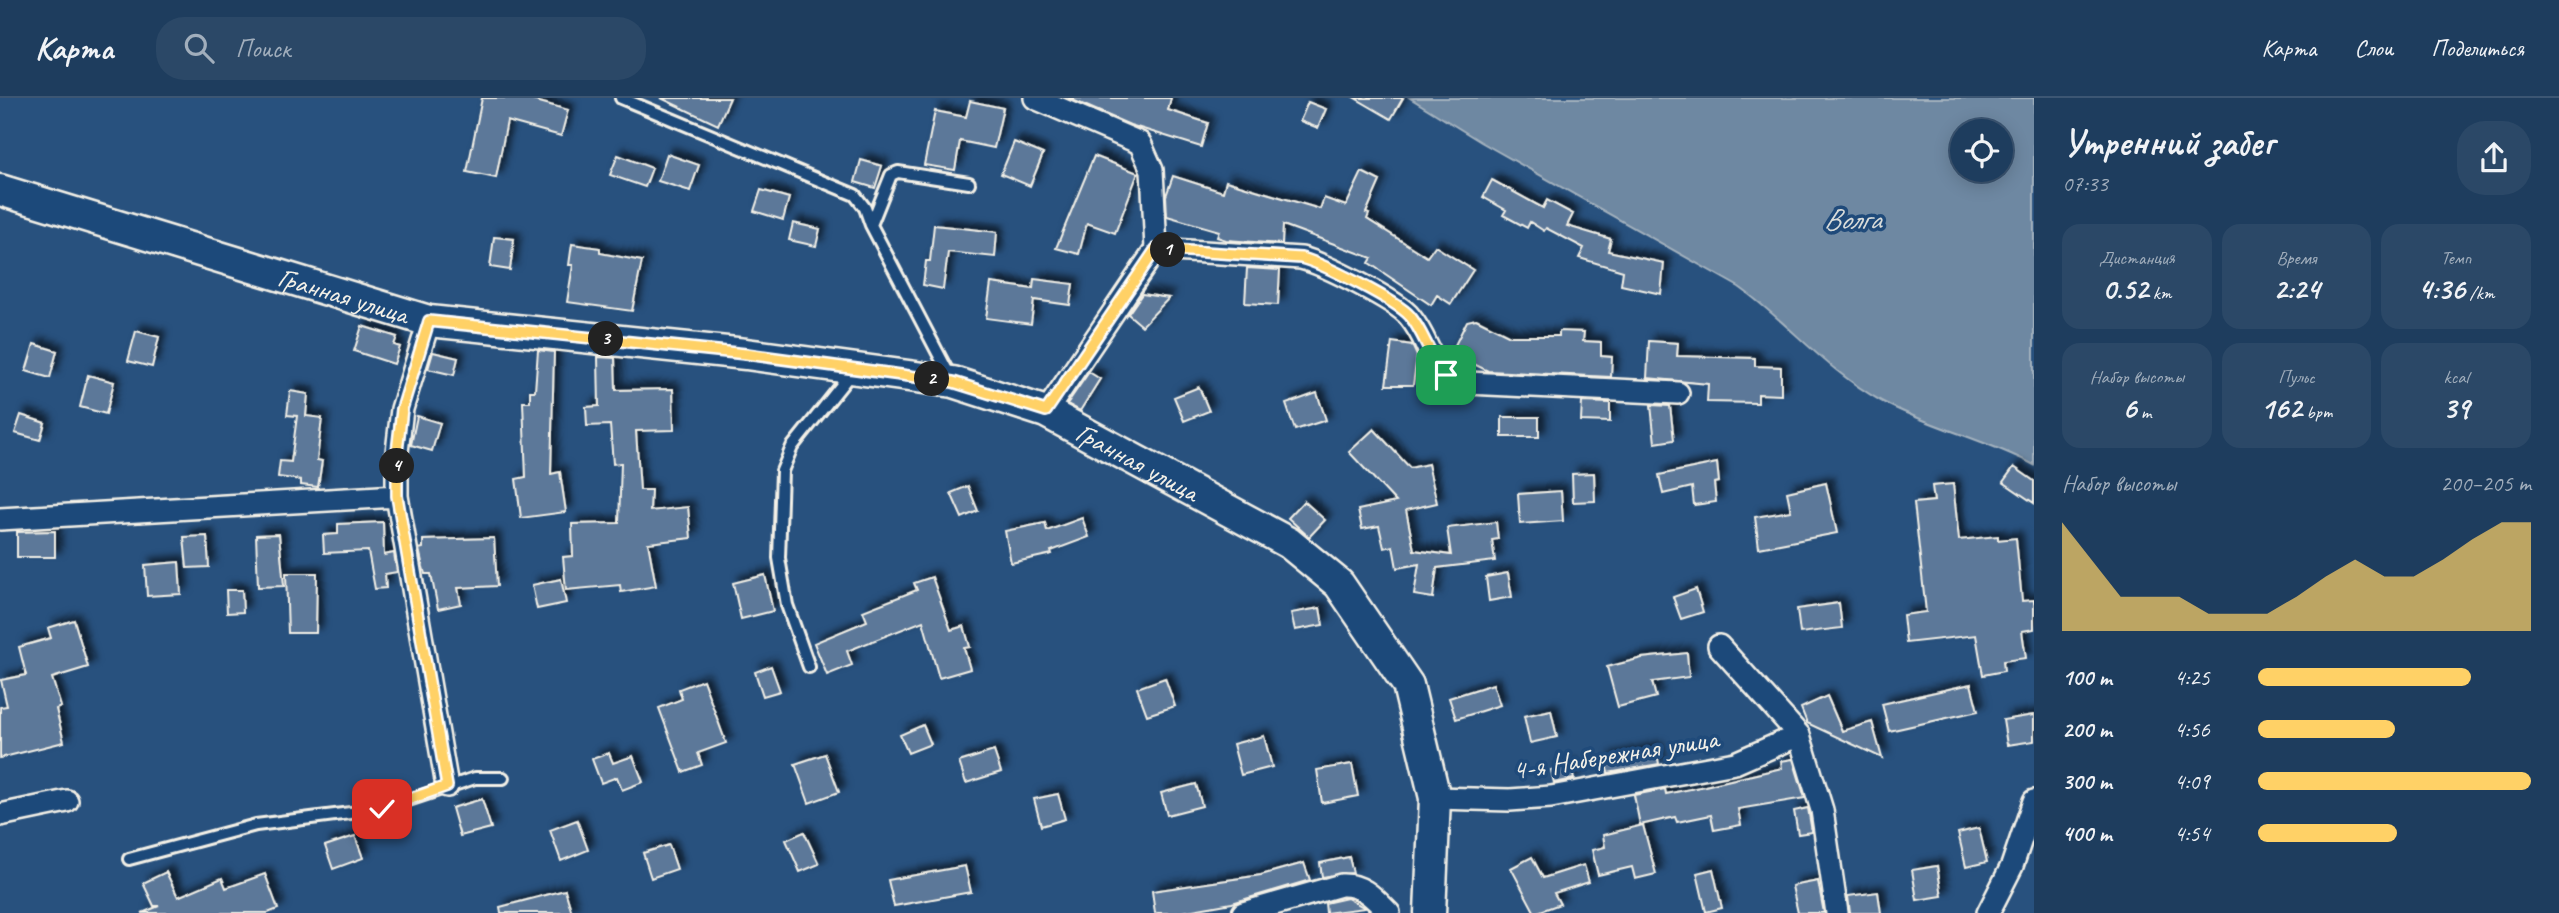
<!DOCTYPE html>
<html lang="ru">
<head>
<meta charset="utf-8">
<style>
	:root { --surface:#1e3d5e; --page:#2b4867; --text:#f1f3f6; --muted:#a1aebc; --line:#3c5673; --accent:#ffd166 }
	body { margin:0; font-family:Caveat,sans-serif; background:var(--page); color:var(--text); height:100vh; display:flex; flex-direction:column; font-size:26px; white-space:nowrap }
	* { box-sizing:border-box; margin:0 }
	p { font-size:23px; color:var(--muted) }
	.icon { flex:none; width:38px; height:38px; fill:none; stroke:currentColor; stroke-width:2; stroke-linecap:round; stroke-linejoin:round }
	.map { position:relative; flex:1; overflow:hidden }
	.panel { display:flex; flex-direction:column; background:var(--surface); width:525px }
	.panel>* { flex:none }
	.controls { position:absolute; left:1950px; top:21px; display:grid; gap:14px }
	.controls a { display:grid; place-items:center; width:63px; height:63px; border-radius:50%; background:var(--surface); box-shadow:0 4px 18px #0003,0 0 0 2px var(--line); font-size:35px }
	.pin { position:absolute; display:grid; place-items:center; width:60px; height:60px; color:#fff; margin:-30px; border-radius:14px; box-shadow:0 4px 10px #0006 }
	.km { position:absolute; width:35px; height:35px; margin:-18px; border-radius:50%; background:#222; color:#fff; font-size:19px; line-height:35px; text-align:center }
	.round { display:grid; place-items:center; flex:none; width:74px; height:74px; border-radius:28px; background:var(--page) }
	.head { display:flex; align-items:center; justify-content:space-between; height:119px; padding:0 28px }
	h1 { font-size:38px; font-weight:800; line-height:52px }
	.metrics { display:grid; grid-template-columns:repeat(3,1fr); gap:10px; height:119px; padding:7px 28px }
	.metrics div { display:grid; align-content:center; border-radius:18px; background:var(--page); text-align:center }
	.metrics b { font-size:30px; font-weight:800 }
	.metrics small { font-size:19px; font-weight:400 }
	.metrics p { font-size:19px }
	.chart { height:196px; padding:14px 28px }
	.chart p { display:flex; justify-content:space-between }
	.chart svg { width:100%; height:126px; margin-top:7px; fill:var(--accent); opacity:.7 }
	ul { padding:0 28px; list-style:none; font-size:23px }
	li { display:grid; grid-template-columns:112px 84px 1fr; align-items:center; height:52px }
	li i { height:18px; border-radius:9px; background:var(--accent) }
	header { display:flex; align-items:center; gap:42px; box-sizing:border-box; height:98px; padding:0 35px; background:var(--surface); border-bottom:2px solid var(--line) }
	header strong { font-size:33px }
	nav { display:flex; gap:38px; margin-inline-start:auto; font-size:24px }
	.search { width:490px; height:63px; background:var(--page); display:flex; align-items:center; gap:18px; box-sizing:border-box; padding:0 24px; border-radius:28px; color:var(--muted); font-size:26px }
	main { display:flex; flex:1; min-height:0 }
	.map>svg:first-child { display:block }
	.water { fill:#6e88a2; stroke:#a4b2be; stroke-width:2; fill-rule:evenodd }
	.building { fill:#5b7899; stroke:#f4f1e8; stroke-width:2; filter:url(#shadow) }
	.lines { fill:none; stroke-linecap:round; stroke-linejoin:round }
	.lane-casing { stroke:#f4f1e8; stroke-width:16 }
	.street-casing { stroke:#f4f1e8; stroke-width:26 }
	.secondary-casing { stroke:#f4f1e8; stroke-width:35 }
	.lane { stroke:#1f4a7a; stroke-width:10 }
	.street { stroke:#1f4a7a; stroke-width:21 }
	.secondary { stroke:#1f4a7a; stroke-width:30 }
	.route-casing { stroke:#fff; stroke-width:14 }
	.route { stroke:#ffd166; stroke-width:9 }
	.labels { text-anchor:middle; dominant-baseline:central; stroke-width:7; stroke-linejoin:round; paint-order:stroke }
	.street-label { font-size:28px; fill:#f4f1e8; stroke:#1f4a7a }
	.water-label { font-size:30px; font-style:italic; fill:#d9dcda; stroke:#1f4a7a }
</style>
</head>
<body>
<header>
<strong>Карта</strong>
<div class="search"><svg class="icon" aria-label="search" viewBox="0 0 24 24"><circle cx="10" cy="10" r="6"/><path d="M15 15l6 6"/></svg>Поиск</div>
<nav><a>Карта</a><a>Слои</a><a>Поделиться</a></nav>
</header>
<main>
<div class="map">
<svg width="2034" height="815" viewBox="0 0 2034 815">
	<defs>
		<filter id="shadow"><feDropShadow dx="6" dy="-6" stdDeviation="3.5" flood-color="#0009"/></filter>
	</defs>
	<rect width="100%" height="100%" fill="#28517e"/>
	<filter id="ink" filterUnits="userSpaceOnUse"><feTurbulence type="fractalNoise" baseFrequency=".0143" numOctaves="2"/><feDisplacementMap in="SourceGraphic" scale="14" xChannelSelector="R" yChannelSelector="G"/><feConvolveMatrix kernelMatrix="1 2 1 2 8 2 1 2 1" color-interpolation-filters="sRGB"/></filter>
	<g filter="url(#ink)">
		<path class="water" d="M1410 0H2034V367C1985 341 1929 329 1881 303 1827 273 1788 224 1739 189L1481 44ZM1962 33H2000V72H1962Z"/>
		<path class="building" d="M482 0H525L568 12 561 38 507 23 496 80 467 74Z
			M661 0H730L718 27Z
			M1068 0H1171L1168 12 1208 25 1201 49 1130 27Z
			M1355 0H1403L1391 21Z
			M970 3 1003 10 994 50 960 43 955 72 924 67 935 13 966 19Z
			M1308 4 1326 11 1318 30 1300 23Z
			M1014 44 1043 56 1030 88 1001 76Z
			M667 56 699 67 690 93 658 83Z
			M618 57 652 70 645 89 610 77Z
			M1094 58 1138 75 1115 135 1087 125 1079 156 1056 150Z
			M861 62 882 68 875 90 855 84Z
			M1362 74 1380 83 1366 115 1369 116 1367 121 1427 159 1435 148 1473 172 1451 206 1437 197 1431 207 1369 165 1372 160 1283 127 1282 146 1226 142 1217 139 1219 133 1167 118 1166 98 1173 78 1223 94 1226 83 1320 111 1324 100 1346 108Z
			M1492 82 1543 110 1547 102 1573 116 1567 128 1611 141 1608 153 1664 165 1661 196 1621 187 1623 173 1579 160 1584 150 1546 130 1544 133 1530 124 1527 130 1503 117 1506 112 1483 99Z
			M761 92 789 100 783 122 754 113Z
			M793 125 820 131 816 148 789 142Z
			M934 127 997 134 995 159 948 154 943 191 923 187 926 163H930Z
			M494 139 514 141 510 172 490 169Z
			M572 146 600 150V155L642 163 632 213 567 204 573 167H569Z
			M1247 170 1280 172 1278 207 1245 205Z
			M1034 181 1073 186 1070 207 1034 202 1031 226 986 220 991 185 1033 191Z
			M1142 196 1169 200 1142 228 1128 216Z
			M1476 221 1510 238H1559V233L1584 234 1583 243 1601 244V258L1612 259 1611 279 1488 273 1451 255 1467 223Z
			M362 228 397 239 394 247 400 249 394 266 354 253Z
			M136 233 159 239 152 269 128 263Z
			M1649 243 1678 245 1677 258 1755 260V268L1781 269V297L1758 296V305L1707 304 1708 286 1647 280Z
			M1392 244 1412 247 1417 258 1413 287H1386Z
			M34 246 57 253 50 280 26 273Z
			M538 252 554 254 551 376 560 374 566 414 521 420 516 381 526 379 523 304H530V293H535Z
			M433 254 458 260 454 277 428 271Z
			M598 259 615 260 616 292 673 291 674 332 636 333 640 392H651L650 413 688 409 691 440 648 445 656 488 621 494 620 487 566 492 563 459 573 458 572 426 619 425 621 365 613 366 610 327 587 328 586 309 599 308Z
			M1089 274 1100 281 1080 313 1067 306Z
			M88 277 114 284 106 316 80 309Z
			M1199 289 1209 313 1184 323 1174 299Z
			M290 293 308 296 306 318 322 320 317 362 322 363 318 389 301 387V382L278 379 280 363 291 364 297 318 287 317Z
			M1317 295 1326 322 1295 332 1286 306Z
			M1582 304 1610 305V324L1581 323Z
			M1651 307 1670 308 1674 342 1655 345Z
			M21 317 45 325 40 342 15 335Z
			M417 318 440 325 432 353 411 347Z
			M1502 319H1539V339H1502Z
			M1374 331 1410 370 1428 366 1437 405 1406 412 1414 452 1451 457 1447 430 1496 424 1498 441 1492 442 1495 463 1437 470 1433 500 1414 497 1419 466 1397 470 1393 448 1384 450 1379 428 1362 431 1358 412 1396 404 1349 354Z
			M1717 365 1719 384 1714 385 1716 404 1694 407 1692 389 1663 396 1659 377Z
			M2014 369 2034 383V405L2003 384Z
			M1594 375 1595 403 1573 404 1572 376Z
			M1826 385 1837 435 1759 450 1755 419 1791 413 1787 394Z
			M1953 386 1959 442 1998 438V442L2016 440 2022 503 2034 502V531L2022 533 2026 560 2003 563 2004 573 1983 577 1976 537 1906 545 1903 517 1926 514 1914 405 1934 403 1932 388Z
			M968 388 978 413 962 420 951 395Z
			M1561 393 1563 423 1520 426 1518 396Z
			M1304 403 1325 422 1309 439 1288 420Z
			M1082 420 1089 439 1051 453 1052 456 1011 465 1005 433 1045 425 1047 433Z
			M383 424 384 457 394 455 397 474 385 476 386 490 375 491 368 453 324 455 323 437 338 436V426Z
			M55 433V459H17V434Z
			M279 436 284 488 258 489 256 437Z
			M207 438 209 469 187 470 184 439Z
			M494 440 497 488 458 490 461 506 438 511 431 476H425L423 469 419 451 423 450V442Z
			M179 464 181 496 147 498 145 467Z
			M286 475H317L316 535H288Z
			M1508 475 1512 499 1489 503 1486 479Z
			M765 477 773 513 741 521 733 485Z
			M932 479 951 532 964 528 970 549 964 550 970 571 939 580 923 523 847 553 852 567 827 577 814 545 867 523 863 513 917 492 914 485Z
			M561 481 566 505 537 511 532 487Z
			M1696 491 1703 514 1681 521 1673 499Z
			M226 492H242L243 514 227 515Z
			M1839 505 1842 530 1800 535 1797 511Z
			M1320 510 1323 527 1295 532 1291 515Z
			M74 522 88 569 52 580 61 609 56 611 64 644 0 660V609L7 608 1 582 26 577 19 549 51 540 48 530Z
			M1687 555 1689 579 1652 584 1656 599 1618 609 1607 569 1642 560Z
			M771 568 780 593 763 598 755 574Z
			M1165 580 1175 608 1147 617 1137 590Z
			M703 582 726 645 698 655 702 667 683 674 659 610 682 601 679 591Z
			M1493 586 1500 607 1456 621 1449 600Z
			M1971 586 1978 613 1889 633 1882 606Z
			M1827 598 1842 633 1872 624 1882 660 1807 625 1801 610Z
			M1551 612 1557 639 1530 645 1524 618Z
			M2034 617V643L2007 647 2003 622Z
			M923 627 931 646 908 655 900 637Z
			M1264 638 1272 669 1241 677 1233 646Z
			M1656 650 1659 666 1608 675 1605 661Z
			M994 653 1001 674 966 685 959 664Z
			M609 655 613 665 633 658 643 684 622 692 617 679 601 685 592 661Z
			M825 656 839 694 809 705 795 666Z
			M1793 661 1805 700 1738 711 1741 727 1714 732 1711 717 1677 724 1675 719 1640 727 1634 697 1665 691 1666 696 1705 688 1782 670 1781 663Z
			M1352 666 1358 698 1322 705 1317 672Z
			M1571 668 1574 681 1554 685 1551 672Z
			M1196 686 1202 708 1167 717 1161 695Z
			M1058 696 1065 721 1041 728 1034 701Z
			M482 701 491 730 460 738 452 710Z
			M1808 710 1812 734 1798 736 1794 713Z
			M577 722 588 752 561 763 550 732Z
			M1643 727 1656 776 1635 781 1632 769 1598 777 1592 752 1605 749 1603 737Z
			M1979 730 1987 764 1966 769 1958 735Z
			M804 734 819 766 800 774 786 742Z
			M355 738 363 760 333 771 325 748Z
			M669 747 677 771 651 780 643 755Z
			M1349 759 1353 775 1322 779 1320 765Z
			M1532 759 1543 780 1584 767 1589 784 1554 795 1560 806 1535 815 1511 770Z
			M1304 765 1310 782 1232 805 1176 815H1155L1152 793 1261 777Z
			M965 768 971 794 894 808 888 782Z
			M1937 768 1942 798 1917 802 1912 772Z
			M1713 771 1722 810 1706 814 1697 775Z
			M166 774 178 799 222 780 226 790 265 776 278 811 268 815H142L159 808H154L143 785Z
			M1818 783 1824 815H1798L1792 788Z
			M565 792 572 815H501L500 809Z
			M1878 794 1881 815H1850L1848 798Z
			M1347 800 1365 810 1326 815 1325 805Z"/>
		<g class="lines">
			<defs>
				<path id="lane" d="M621 0 855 97 865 110 871 127 950 278
					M871 127 891 77 898 74 969 85
					M809 569 787 507 779 460 782 373 792 349 848 279H856
					M129 761 256 727 382 711 475 680H503"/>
				<path id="street" d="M1035 0 1140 45 1152 72 1156 151
					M1156 151 1301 160C1322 165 1398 203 1410 219 1435 250 1423 268 1468 285L1678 295
					M429 223 402 311 397 354V398L447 688
					M1046 314 1156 151
					M0 421 397 398
					M1719 548 1799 637 1822 712 1837 815
					M1435 700 1510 702 1551 699 1735 665 1799 637
					M0 717 67 703
					M1243 815 1341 787C1363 786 1374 800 1389 815
					M1988 815 2012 768 2034 703"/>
				<g id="secondary">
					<path id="s1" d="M0 92 429 223 746 256 953 284 1046 314 1289 445 1339 486 1408 587 1435 700 1430 815"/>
				</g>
			</defs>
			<use href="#lane" class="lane-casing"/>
			<use href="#street" class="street-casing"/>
			<use href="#secondary" class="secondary-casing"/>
			<use href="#lane" class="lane"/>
			<use href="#street" class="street"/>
			<use href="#secondary" class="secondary"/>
		</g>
	</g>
	<g class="lines" filter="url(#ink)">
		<defs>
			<path id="route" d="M382 711 447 688 397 398V354L402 311 429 223 746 256 953 284 1046 313 1156 151 1301 160C1322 165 1397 203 1410 218 1424 235 1429 258 1446 277"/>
		</defs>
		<use href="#route" class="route-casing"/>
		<use href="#route" class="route"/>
	</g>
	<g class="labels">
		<g class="street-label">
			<text stroke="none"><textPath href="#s1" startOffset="359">Гранная улица</textPath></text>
			<text stroke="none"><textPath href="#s1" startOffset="1178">Гранная улица</textPath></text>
			<text transform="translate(1615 656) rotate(-9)">4-я Набережная улица</text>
		</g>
		<g class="water-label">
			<text x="1852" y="121">Волга</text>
		</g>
	</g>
</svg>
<div class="controls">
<a><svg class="icon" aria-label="locate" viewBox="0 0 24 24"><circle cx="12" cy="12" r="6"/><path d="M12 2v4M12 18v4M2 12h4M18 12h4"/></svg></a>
</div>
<div class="pin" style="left:1446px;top:277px;background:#1e9e55"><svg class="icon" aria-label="arrive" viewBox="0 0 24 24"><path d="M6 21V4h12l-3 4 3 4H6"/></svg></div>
<div class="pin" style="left:382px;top:711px;background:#d93025"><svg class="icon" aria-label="check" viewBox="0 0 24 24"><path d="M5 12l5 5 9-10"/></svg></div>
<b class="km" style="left:1168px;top:152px">1</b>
<b class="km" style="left:932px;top:281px">2</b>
<b class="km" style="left:606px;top:241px">3</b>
<b class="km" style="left:397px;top:368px">4</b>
</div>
<section class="panel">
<div class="head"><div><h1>Утренний забег</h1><p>07:33</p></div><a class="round"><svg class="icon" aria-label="share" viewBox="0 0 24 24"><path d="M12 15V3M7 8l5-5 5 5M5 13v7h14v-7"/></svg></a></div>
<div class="metrics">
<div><p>Дистанция</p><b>0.52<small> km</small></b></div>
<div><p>Время</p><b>2:24</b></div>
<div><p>Темп</p><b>4:36<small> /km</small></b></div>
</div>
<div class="metrics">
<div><p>Набор высоты</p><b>6<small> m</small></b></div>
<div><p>Пульс</p><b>162<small> bpm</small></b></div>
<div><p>kcal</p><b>39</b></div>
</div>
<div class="chart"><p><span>Набор высоты</span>200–205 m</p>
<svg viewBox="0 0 160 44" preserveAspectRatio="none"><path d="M0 44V6L10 19L20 32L30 32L40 32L50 38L60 38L70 38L80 32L90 25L100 19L110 25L120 25L130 19L140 12L150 6L160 6V44z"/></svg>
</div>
<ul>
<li><b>100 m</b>4:25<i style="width:78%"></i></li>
<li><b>200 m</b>4:56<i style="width:50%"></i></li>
<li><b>300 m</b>4:09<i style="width:100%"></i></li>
<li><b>400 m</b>4:54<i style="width:51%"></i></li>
</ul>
</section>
</main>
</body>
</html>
